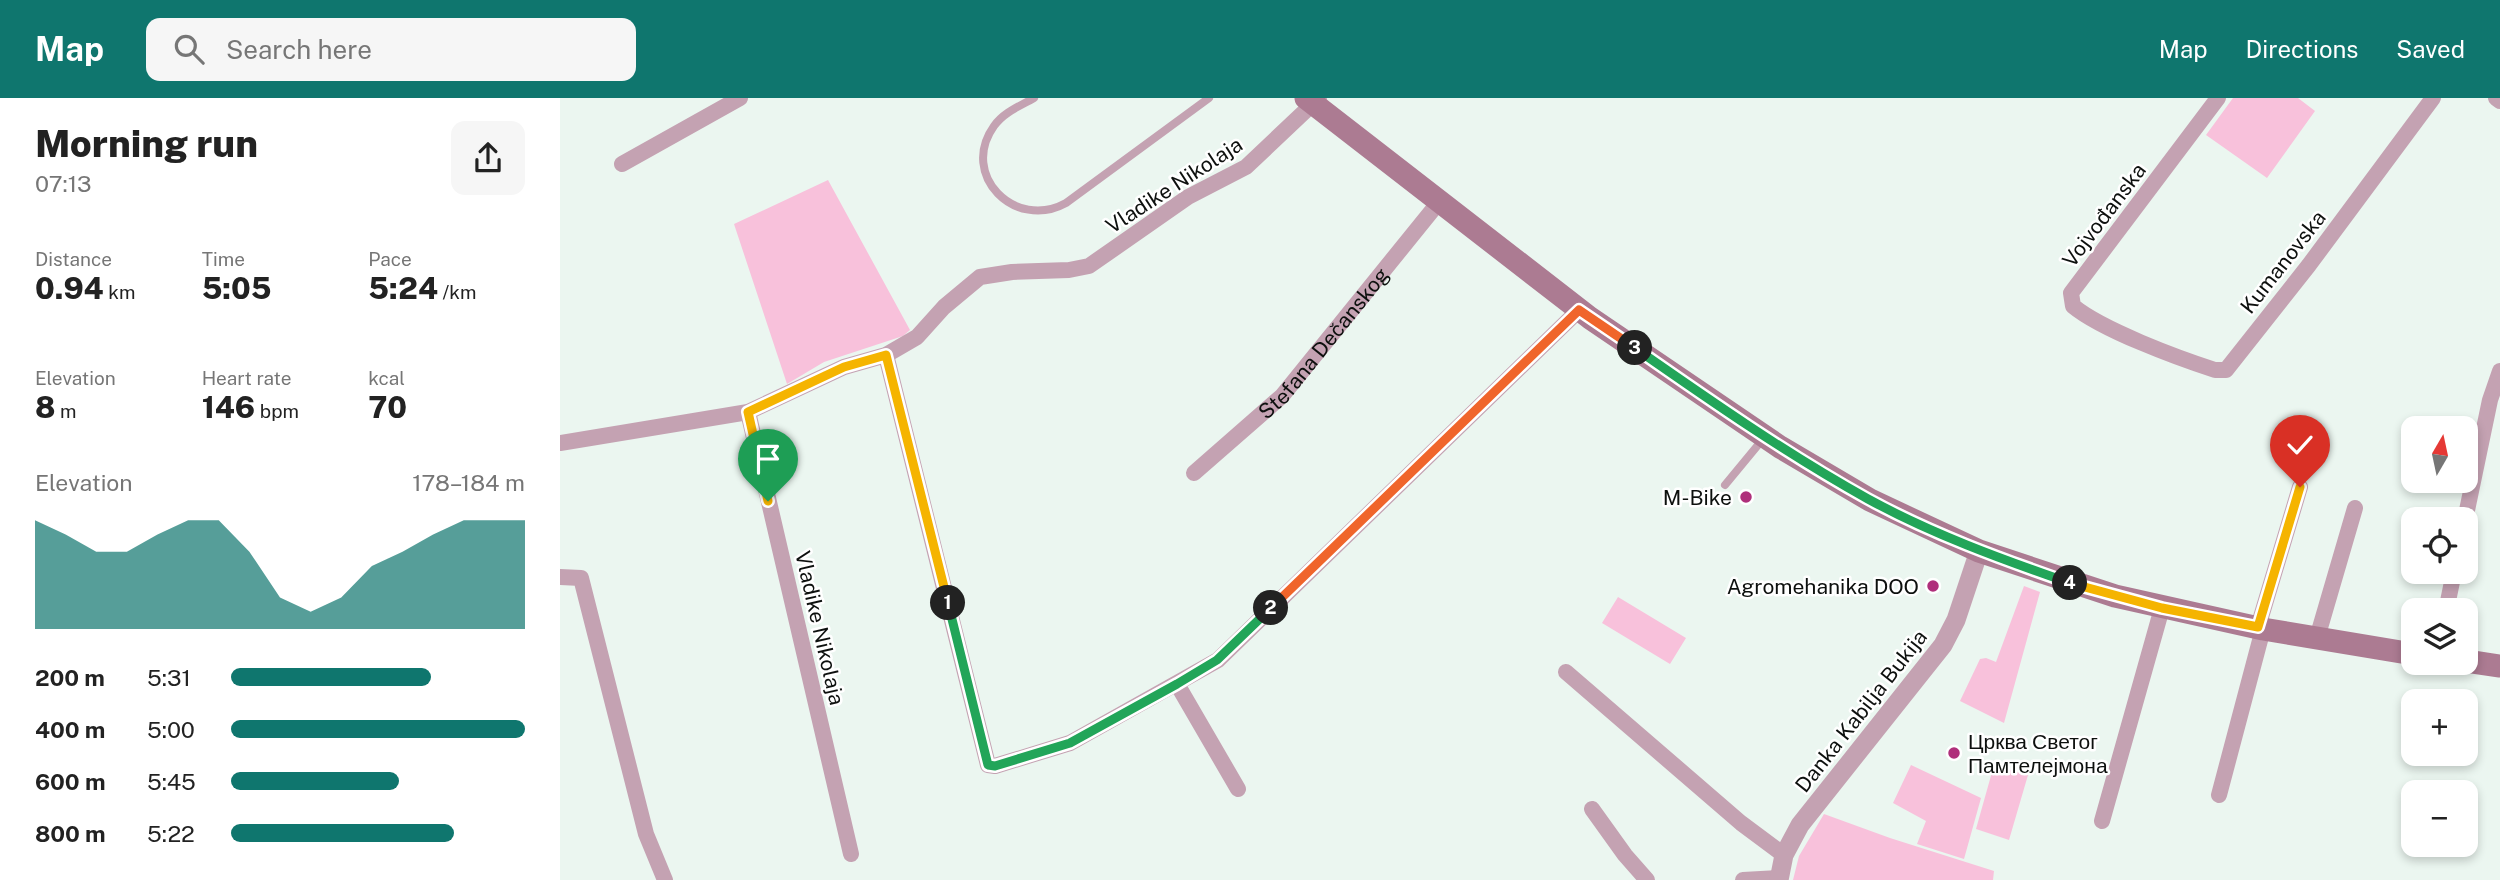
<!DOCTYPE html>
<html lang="en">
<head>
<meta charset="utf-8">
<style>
	:root { --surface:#fff; --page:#f6f6f6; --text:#222; --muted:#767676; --accent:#0f766e }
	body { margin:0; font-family:"Public Sans",sans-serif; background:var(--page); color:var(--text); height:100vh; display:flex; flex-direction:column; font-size:26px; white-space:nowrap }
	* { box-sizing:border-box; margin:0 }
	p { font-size:23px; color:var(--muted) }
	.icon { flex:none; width:38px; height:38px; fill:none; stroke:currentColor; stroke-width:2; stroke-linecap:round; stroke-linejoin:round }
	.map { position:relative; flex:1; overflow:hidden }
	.side { display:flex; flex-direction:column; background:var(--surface); width:560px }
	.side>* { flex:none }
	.needle { width:46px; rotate:9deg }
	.tools { position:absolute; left:1841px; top:318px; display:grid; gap:14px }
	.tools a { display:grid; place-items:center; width:77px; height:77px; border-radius:14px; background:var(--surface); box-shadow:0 4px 10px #0003; font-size:35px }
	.pin { position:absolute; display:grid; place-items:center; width:60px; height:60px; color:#fff; margin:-72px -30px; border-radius:50% 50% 50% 0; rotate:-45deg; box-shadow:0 0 7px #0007 }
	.pin .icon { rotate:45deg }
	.km { position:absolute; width:35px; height:35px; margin:-18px; border-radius:50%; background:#222; color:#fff; font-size:19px; line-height:35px; text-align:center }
	.round { display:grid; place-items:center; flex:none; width:74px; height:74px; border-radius:14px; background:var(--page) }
	.headline { display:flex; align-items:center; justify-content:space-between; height:119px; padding:0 35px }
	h1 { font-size:38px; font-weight:800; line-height:52px }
	.metrics { display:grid; grid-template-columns:repeat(3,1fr); gap:10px; height:119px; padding:7px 35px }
	.metrics div { display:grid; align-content:center }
	.metrics b { font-size:30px; font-weight:800 }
	.metrics small { font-size:19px; font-weight:400 }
	.metrics p { font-size:19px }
	.chart { height:196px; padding:14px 35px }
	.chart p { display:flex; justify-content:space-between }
	.chart svg { width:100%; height:126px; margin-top:7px; fill:var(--accent); opacity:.7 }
	ul { padding:0 35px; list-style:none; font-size:23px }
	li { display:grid; grid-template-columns:112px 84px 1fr; align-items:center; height:52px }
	li i { height:18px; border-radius:9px; background:var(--accent) }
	header { display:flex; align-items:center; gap:42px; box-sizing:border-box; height:98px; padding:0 35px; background:var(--accent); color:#fff }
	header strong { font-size:33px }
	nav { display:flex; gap:38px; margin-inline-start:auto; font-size:24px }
	.search { width:490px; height:63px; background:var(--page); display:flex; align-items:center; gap:18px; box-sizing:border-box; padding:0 24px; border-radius:14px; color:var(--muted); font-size:26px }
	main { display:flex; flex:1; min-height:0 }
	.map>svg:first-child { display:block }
	.grass { fill:#f8c1db }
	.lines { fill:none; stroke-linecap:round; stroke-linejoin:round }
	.service { stroke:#c4a2b2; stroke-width:8 }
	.minor { stroke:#c4a2b2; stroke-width:16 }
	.tertiary { stroke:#c4a2b2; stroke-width:19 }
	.secondary { stroke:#ac7b92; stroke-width:23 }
	.split-1-casing { stroke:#fff; stroke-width:14 }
	.split-2-casing { stroke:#fff; stroke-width:14 }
	.split-3-casing { stroke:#fff; stroke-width:14 }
	.split-4-casing { stroke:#fff; stroke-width:14 }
	.split-5-casing { stroke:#fff; stroke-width:14 }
	.split-1 { stroke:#f5b400; stroke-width:9 }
	.split-2 { stroke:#22a559; stroke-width:9 }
	.split-3 { stroke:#f0652b; stroke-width:9 }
	.split-4 { stroke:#22a559; stroke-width:9 }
	.split-5 { stroke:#f5b400; stroke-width:9 }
	.poi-dot { fill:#af2f7b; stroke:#fff; stroke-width:2.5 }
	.labels { text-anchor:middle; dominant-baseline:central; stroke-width:5; stroke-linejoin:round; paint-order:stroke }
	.street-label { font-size:21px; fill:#0d100e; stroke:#fff }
	.poi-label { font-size:21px; fill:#0d100e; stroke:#fff; text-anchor:end }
</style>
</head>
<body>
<header>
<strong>Map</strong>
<div class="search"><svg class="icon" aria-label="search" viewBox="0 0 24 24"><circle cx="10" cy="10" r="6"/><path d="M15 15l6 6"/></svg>Search here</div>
<nav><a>Map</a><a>Directions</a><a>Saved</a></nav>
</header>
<main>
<section class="side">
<div class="headline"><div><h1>Morning run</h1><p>07:13</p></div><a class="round"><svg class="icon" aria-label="share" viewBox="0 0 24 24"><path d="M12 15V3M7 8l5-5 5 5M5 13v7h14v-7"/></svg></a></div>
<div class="metrics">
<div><p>Distance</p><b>0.94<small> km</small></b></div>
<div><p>Time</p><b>5:05</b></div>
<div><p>Pace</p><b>5:24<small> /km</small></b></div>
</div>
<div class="metrics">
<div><p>Elevation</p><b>8<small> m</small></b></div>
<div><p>Heart rate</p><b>146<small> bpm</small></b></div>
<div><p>kcal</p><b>70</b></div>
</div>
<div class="chart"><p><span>Elevation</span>178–184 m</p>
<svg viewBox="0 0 160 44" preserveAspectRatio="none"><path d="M0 44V6L10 11L20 17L30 17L40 11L50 6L60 6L70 17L80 33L90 38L100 33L110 22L120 17L130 11L140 6L150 6L160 6V44z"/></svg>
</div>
<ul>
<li><b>200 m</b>5:31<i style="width:68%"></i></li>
<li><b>400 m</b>5:00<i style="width:100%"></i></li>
<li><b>600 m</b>5:45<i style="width:57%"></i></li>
<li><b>800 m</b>5:22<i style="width:76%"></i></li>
</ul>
</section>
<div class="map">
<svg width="1940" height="782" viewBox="0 0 1940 782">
	<rect width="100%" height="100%" fill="#ebf6f0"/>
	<path class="grass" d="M1673 0H1738L1755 13 1707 80 1646 37Z
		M268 82 350 232 343 238 264 264 227 286 174 126Z
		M1464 488 1480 494 1444 625 1400 603 1420 561 1426 560 1436 564Z
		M1058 499 1126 540 1110 566 1042 525Z
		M1351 667 1421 700 1404 761 1357 746 1366 723 1333 705Z
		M1434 667 1468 677 1449 742 1416 731Z
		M1264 716 1330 740 1434 773 1433 782H1233L1239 758Z"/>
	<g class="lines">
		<path class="service" d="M474 0C460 8 444 14 434 28 399 77 455 133 506 105L649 0
			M1165 387 1203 341"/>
		<g class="minor">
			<path d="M1658 0 1511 195 1513 208C1542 232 1618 260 1655 272H1666L1749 167 1873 0"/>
			<path d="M1936 0 1940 3"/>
			<path d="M62 66 180 0"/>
			<path d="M326 257 428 667 435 668 510 645 658 562 1019 212"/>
			<path d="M188 314 291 756"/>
			<path d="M0 345 188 314 284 269 326 257 357 239 384 209 420 179 452 174 509 172 529 168 628 99 686 69 759 0"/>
			<path id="s1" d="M634 375 722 298 879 104"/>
			<path d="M1905 422 1930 302 1940 273"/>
			<path d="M0 479 21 480 86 736 105 782"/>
			<path d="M1886 513 1894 474"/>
			<path d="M1698 529 1740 389"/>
			<path d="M1757 540 1795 410"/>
			<path d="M1006 574 1181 725 1224 757"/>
			<path d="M617 586 678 691"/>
			<path d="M1659 697 1703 531"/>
			<path d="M1032 711 1065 757 1087 782"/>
			<path d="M1542 723 1602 510"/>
			<path d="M1183 782 1219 780"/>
		</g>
		<path class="tertiary" d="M1219 782 1224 757 1240 727 1383 547 1396 522 1419 453"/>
		<path class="secondary" d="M746 0 1030 220 1220 349 1310 402 1419 453 1555 498 1703 531 1853 556
			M1906 563 1940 568"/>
	</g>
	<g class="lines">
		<defs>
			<path id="split-1" d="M208 403 188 314 284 269 326 257 388 505"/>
			<path id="split-2" d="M388 505 428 667 435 668 510 645 617 586 657 562 711 510"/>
			<path id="split-3" d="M711 510 1019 212 1075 250"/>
			<path id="split-4" d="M1075 250C1151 303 1227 356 1308 401 1372 436 1441 461 1510 485"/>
			<path id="split-5" d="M1510 485 1602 510 1698 529 1740 389"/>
		</defs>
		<use href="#split-1" class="split-1-casing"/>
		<use href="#split-2" class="split-2-casing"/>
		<use href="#split-3" class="split-3-casing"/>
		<use href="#split-4" class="split-4-casing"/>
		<use href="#split-5" class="split-5-casing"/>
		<use href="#split-1" class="split-1"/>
		<use href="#split-2" class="split-2"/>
		<use href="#split-3" class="split-3"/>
		<use href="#split-4" class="split-4"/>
		<use href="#split-5" class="split-5"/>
	</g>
	<g class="poi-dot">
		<circle cx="1186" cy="399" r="7"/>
		<circle cx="1373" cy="488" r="7"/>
		<circle cx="1394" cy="655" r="7"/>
	</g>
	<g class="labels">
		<g class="street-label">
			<text transform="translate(614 87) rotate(-33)">Vladike Nikolaja</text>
			<text transform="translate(1544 117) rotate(-53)">Vojvođanska</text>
			<text transform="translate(1723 164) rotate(-52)">Kumanovska</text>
			<text stroke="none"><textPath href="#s1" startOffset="184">Stefana Dečanskog</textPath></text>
			<text transform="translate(260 530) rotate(77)">Vladike Nikolaja</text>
			<text transform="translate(1301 613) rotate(-52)">Danka Kabilja Bukija</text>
		</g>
		<g class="poi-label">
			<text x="1172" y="399">M-Bike</text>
			<text x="1359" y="488">Agromehanika DOO</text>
			<text x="1408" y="643" text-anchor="start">Црква Светог<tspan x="1408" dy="24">Памтелејмона</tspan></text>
		</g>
	</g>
</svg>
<div class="tools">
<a><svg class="needle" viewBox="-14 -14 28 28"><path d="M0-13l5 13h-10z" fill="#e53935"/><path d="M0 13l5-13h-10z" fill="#767676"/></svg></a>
<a><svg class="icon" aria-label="locate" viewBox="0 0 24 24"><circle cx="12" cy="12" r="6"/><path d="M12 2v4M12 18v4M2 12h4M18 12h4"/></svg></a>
<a><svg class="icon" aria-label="layers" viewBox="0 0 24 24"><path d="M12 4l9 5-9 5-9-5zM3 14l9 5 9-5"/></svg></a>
<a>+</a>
<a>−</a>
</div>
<div class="pin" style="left:208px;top:403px;background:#1e9e55"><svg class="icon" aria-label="arrive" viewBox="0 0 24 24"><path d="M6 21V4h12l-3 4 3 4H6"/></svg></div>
<div class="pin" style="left:1740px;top:389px;background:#d93025"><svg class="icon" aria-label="check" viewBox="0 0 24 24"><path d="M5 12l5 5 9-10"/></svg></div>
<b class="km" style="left:388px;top:505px">1</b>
<b class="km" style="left:711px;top:510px">2</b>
<b class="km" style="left:1075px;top:250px">3</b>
<b class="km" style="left:1510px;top:485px">4</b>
</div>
</main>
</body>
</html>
